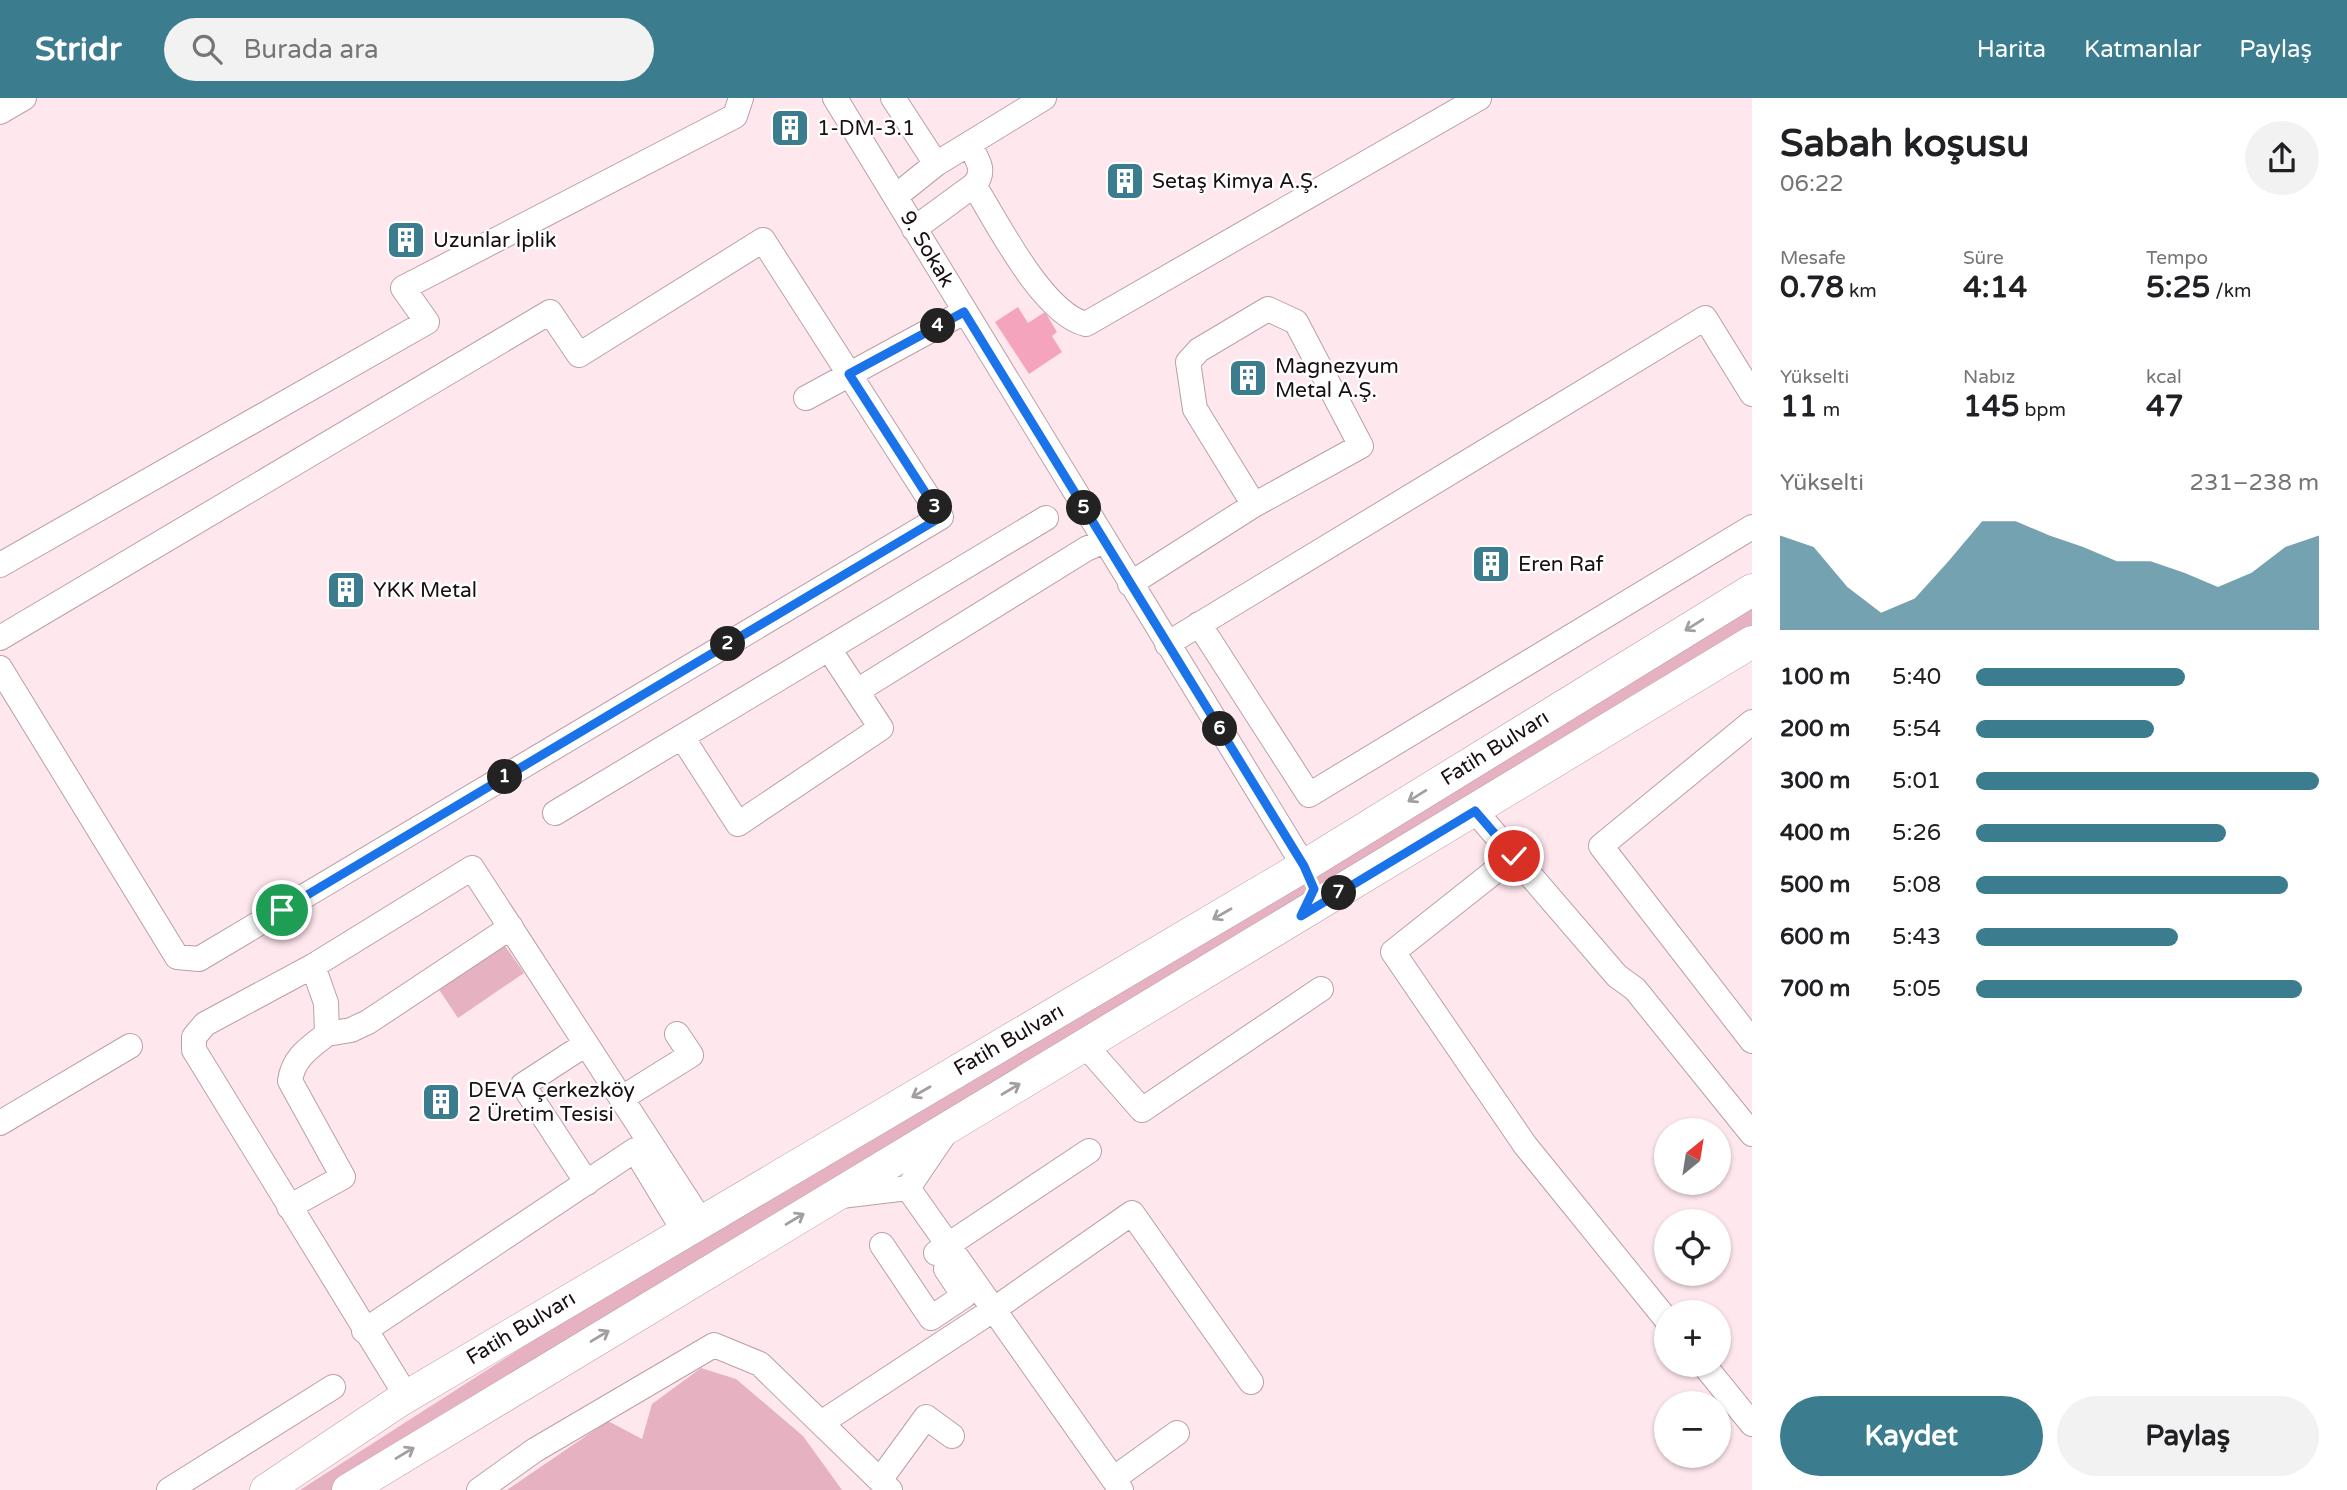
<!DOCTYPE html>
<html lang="tr">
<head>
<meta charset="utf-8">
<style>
	:root { --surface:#fff; --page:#f2f2f2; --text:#202124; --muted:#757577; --accent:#3b7c8f }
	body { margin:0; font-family:"Varela Round",sans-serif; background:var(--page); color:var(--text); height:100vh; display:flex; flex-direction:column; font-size:26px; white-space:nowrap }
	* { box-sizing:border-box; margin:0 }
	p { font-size:23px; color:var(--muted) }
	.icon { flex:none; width:38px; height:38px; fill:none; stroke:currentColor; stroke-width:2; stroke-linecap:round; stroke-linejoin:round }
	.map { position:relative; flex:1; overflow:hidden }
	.side { display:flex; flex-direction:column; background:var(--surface); width:595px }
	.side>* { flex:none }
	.needle { width:46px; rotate:30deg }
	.buttons { position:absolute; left:1654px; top:1020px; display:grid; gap:14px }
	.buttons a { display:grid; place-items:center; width:77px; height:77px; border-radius:50%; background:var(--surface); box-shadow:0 2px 5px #0004; font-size:35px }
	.pin { position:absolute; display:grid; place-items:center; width:60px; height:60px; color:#fff; margin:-30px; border:4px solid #fff; border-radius:50%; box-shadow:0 2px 7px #0007 }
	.km { position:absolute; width:35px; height:35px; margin:-18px; border-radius:50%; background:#222; color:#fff; font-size:19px; line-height:35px; text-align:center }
	.round { display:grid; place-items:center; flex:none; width:74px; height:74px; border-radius:37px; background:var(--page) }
	.overview { display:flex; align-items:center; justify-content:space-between; height:119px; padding:0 28px }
	h1 { font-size:38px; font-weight:700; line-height:52px }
	.metrics { display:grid; grid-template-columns:repeat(3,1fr); gap:10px; height:119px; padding:7px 28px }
	.metrics div { display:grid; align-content:center }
	.metrics b { font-size:30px; font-weight:700 }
	.metrics small { font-size:19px; font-weight:400 }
	.metrics p { font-size:19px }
	.chart { height:196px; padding:14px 28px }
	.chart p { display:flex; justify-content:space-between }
	.chart svg { width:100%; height:126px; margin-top:7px; fill:var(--accent); opacity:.7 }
	.primary-button { display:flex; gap:14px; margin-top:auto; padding:14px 28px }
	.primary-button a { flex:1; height:80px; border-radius:42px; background:var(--accent); color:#fff; font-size:28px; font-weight:700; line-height:80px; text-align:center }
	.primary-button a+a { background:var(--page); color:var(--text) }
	ul { padding:0 28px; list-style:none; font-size:23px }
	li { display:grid; grid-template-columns:112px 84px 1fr; align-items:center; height:52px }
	li i { height:18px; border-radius:9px; background:var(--accent) }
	header { display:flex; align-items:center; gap:42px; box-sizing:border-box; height:98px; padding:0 35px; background:var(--accent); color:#fff }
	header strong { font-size:33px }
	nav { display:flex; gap:38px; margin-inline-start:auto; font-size:24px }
	.search { width:490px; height:63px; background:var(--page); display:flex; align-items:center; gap:18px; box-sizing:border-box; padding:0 24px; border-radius:38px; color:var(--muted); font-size:26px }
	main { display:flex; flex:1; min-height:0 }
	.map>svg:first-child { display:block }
	.green { fill:#e6b1c1 }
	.water { fill:#f5a4be }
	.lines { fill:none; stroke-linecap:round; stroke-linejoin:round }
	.minor-casing { stroke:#bb9fa7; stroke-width:26 }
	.major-casing { stroke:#bb9fa7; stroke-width:33 }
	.minor { stroke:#fff; stroke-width:24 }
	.major { stroke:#fff; stroke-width:32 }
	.oneway { stroke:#a39fa0 }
	.route-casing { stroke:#fff; stroke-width:14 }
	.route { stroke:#1a73e8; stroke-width:9 }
	.labels { text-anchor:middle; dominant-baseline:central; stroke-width:5; stroke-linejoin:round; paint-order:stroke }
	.poi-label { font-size:21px; fill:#190f12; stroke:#fff; text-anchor:start }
	.street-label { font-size:21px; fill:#190f12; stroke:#fff }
</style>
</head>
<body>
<header>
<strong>Stridr</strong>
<div class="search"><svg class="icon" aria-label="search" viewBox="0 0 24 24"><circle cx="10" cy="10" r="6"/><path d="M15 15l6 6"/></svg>Burada ara</div>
<nav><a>Harita</a><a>Katmanlar</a><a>Paylaş</a></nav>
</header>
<main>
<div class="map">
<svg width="1752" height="1392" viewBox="0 0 1752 1392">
	<rect width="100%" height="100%" fill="#fee7ed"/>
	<path class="green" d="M1752 507V536L339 1392H300L713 1127Z
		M501 842 524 875 458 920 436 887Z
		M701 1270 736 1281 803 1338 842 1392H507L608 1323 642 1341 652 1306Z"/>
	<path class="water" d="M1018 209 1028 225 1045 214 1057 234 1052 238 1062 254 1029 276 995 224Z"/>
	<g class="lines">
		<defs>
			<path id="minor" d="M835 0 1304 768
				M893 0 936 66
				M0 14 24 0
				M969 46C977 61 987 73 974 87
				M896 98 936 66 1044 0
				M914 131 974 87C998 126 1043 216 1086 226L1479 0
				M806 300 964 214
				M0 467 427 224 403 190 735 18 741 0
				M1130 486 1254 407 1361 348 1296 224 1268 211 1199 252 1188 264 1195 311 1254 407
				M1199 526 1309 697 1752 429
				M0 540 550 214 579 257 763 142 941 419 199 861 177 859 0 570
				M1167 546 1705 220 1752 296
				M857 593 1086 451 1104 443
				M1752 624 1601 748 1752 943
				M682 639 738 726 881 630 829 551
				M1475 713 1617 878 1635 891 1752 1036
				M555 715 1046 420
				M1514 758 1393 854 1525 1047 1666 1221
				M327 936 351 932 368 924 511 829
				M586 946 523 987 587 1085
				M1085 947 1142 1012 1321 891
				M622 1000 691 957 677 936
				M0 1025 130 948
				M908 1090 1121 1392
				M841 1098 908 1090 946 1034
				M289 1109 343 1079 290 983C293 960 309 950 327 936L326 905 313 868
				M882 1147 931 1220 964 1198 946 1171
				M936 1155 1089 1053
				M364 1233 635 1052 684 1133
				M1704 1267 1752 1326
				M407 1299 194 952V939L205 926 313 868 472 770 701 1123
				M821 1325 993 1212 1132 1115 1251 1284
				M1113 1381 1177 1335
				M880 1382 926 1319 952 1338
				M169 1392 333 1289
				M479 1392 535 1352 714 1247 760 1266 890 1392"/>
			<path id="major" d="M266 1392 399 1303 1304 768 1752 492
				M348 1392 1752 544"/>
		</defs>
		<use href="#minor" class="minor-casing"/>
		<use href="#major" class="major-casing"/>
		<use href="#minor" class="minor"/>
		<use href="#major" class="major"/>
	</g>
	<defs><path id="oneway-shaft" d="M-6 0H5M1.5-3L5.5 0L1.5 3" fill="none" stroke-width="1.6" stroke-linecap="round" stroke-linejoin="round" transform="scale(1.75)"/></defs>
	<g class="oneway">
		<use href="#oneway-shaft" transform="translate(1694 527) rotate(148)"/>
		<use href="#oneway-shaft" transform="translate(1417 698) rotate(148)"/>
		<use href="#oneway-shaft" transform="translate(1222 816) rotate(150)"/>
		<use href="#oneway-shaft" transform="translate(1011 991) rotate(-31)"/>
		<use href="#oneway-shaft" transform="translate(921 994) rotate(150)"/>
		<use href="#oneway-shaft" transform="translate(795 1121) rotate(-31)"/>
		<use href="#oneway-shaft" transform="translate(600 1238) rotate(-31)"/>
		<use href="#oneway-shaft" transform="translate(405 1355) rotate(-31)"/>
	</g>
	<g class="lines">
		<defs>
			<path id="route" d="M282 812 941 419 849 276 964 214 1304 768 1314 791 1301 818 1475 713 1514 758"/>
		</defs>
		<use href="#route" class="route-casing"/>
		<use href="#route" class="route"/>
	</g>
	<defs>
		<symbol id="building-square" viewBox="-11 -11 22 22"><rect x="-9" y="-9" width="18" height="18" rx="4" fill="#3b7c8f" stroke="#fff"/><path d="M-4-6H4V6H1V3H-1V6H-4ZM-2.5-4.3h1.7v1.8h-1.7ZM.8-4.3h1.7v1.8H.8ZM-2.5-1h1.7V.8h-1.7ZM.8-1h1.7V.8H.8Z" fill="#fff"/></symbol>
	</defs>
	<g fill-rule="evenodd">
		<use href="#building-square" x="768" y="8" width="44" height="44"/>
		<use href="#building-square" x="1103" y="61" width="44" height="44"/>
		<use href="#building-square" x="384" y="120" width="44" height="44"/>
		<use href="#building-square" x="1226" y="258" width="44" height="44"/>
		<use href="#building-square" x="1469" y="444" width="44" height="44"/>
		<use href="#building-square" x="324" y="470" width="44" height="44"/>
		<use href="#building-square" x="419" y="982" width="44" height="44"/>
	</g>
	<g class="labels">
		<g class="poi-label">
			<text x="817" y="30">1-DM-3.1</text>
			<text x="1152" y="83">Setaş Kimya A.Ş.</text>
			<text x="433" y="142">Uzunlar İplik</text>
			<text x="1275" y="268">Magnezyum<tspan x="1275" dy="24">Metal A.Ş.</tspan></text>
			<text x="1518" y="466">Eren Raf</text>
			<text x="373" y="492">YKK Metal</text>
			<text x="468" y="992">DEVA Çerkezköy<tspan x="468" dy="24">2 Üretim Tesisi</tspan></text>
		</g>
		<g class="street-label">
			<text transform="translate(927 151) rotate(59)">9. Sokak</text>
			<text transform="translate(1495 650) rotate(-32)">Fatih Bulvarı</text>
			<text transform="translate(1009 942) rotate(-30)">Fatih Bulvarı</text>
			<text transform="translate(521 1230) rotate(-31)">Fatih Bulvarı</text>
		</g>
	</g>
</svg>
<div class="buttons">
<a><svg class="needle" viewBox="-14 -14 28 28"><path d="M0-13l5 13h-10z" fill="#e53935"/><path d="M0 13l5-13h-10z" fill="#757577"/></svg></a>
<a><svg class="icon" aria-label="locate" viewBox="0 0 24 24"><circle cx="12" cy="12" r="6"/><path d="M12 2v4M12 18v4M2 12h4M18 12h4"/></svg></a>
<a>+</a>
<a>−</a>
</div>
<div class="pin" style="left:282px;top:812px;background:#1e9e55"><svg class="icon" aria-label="arrive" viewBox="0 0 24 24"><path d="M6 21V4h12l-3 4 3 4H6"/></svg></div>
<div class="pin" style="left:1514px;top:758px;background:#d93025"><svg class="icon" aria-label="check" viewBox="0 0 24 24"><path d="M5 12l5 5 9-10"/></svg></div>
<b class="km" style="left:505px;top:679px">1</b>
<b class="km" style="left:728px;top:546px">2</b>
<b class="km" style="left:935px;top:409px">3</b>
<b class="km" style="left:938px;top:228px">4</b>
<b class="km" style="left:1084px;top:410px">5</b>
<b class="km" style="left:1220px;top:631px">6</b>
<b class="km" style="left:1339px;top:795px">7</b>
</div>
<section class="side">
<div class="overview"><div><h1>Sabah koşusu</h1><p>06:22</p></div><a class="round"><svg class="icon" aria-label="share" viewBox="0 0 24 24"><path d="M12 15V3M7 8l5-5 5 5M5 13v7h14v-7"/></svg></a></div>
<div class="metrics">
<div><p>Mesafe</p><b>0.78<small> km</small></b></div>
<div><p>Süre</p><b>4:14</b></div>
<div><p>Tempo</p><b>5:25<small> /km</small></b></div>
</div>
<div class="metrics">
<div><p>Yükselti</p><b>11<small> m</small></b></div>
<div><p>Nabız</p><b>145<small> bpm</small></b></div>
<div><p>kcal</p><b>47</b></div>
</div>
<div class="chart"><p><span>Yükselti</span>231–238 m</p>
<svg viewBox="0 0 160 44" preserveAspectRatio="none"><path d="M0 44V11L10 15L20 29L30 38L40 33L50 20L60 6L70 6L80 11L90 15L100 20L110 20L120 24L130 29L140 24L150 15L160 11V44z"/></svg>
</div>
<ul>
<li><b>100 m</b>5:40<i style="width:61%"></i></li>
<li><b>200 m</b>5:54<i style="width:52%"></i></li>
<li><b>300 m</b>5:01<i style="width:100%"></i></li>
<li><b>400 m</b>5:26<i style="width:73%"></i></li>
<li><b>500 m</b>5:08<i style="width:91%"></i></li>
<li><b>600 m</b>5:43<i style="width:59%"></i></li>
<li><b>700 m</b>5:05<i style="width:95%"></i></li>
</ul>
<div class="primary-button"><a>Kaydet</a><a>Paylaş</a></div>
</section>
</main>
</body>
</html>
